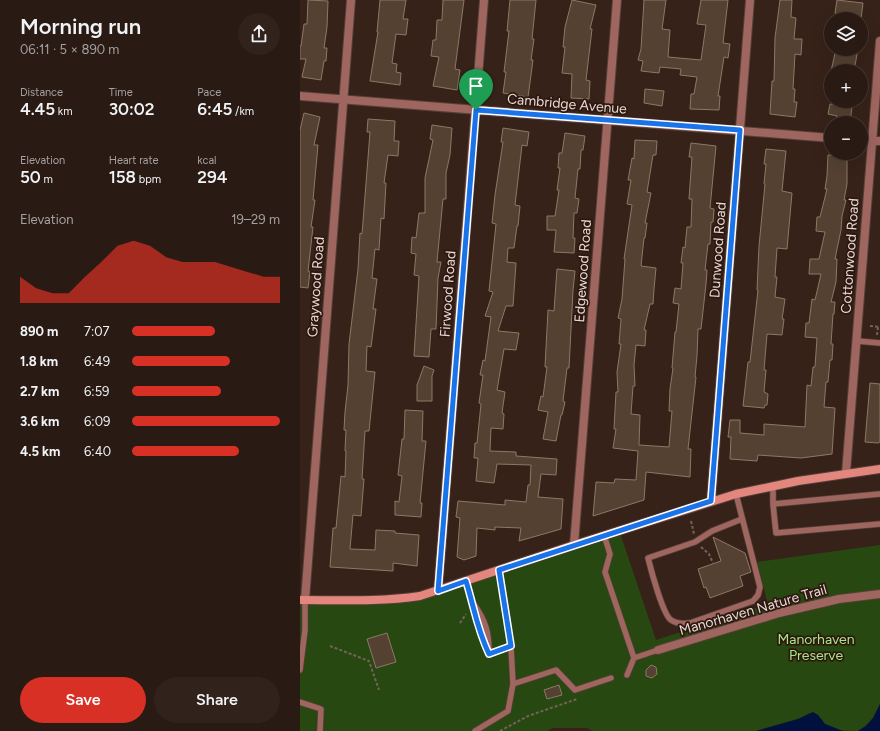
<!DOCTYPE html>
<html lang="en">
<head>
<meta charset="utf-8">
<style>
	:root { --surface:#291a13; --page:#31231c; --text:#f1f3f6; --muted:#a5a1a0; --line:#453833; --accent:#d93025 }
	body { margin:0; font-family:Figtree,sans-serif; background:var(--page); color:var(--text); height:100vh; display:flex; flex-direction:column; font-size:15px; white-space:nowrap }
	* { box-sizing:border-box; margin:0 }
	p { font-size:13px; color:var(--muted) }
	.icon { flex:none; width:22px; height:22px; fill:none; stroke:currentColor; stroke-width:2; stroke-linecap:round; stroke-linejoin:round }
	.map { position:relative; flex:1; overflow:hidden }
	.sheet { display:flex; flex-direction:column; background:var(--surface); width:300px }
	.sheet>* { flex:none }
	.buttons { position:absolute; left:524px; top:12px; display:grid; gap:8px }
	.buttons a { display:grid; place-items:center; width:44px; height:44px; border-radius:50%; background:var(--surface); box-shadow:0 4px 16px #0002,0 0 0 1px var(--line); font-size:20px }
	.pin { position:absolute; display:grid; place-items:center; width:34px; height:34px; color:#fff; margin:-41px -17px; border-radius:50% 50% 50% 0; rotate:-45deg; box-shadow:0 0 4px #0007 }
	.pin .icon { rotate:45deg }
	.round { display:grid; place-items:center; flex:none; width:42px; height:42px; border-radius:21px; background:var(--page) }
	.head { display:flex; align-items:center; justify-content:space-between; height:68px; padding:0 20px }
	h1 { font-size:22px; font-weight:600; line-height:30px }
	.stats { display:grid; grid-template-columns:repeat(3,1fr); gap:6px; height:68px; padding:4px 20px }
	.stats div { display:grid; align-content:center }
	.stats b { font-size:17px; font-weight:600 }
	.stats small { font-size:11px; font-weight:400 }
	.stats p { font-size:11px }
	.chart { height:112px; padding:8px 20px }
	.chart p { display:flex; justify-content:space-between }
	.chart svg { width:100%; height:72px; margin-top:4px; fill:var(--accent); opacity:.7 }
	.primary-button { display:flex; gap:8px; margin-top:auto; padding:8px 20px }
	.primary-button a { flex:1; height:46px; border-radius:24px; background:var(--accent); color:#fff; font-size:16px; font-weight:600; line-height:46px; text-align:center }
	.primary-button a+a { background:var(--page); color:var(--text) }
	ul { padding:0 20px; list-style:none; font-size:13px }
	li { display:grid; grid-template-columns:64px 48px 1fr; align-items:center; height:30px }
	li i { height:10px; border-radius:5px; background:var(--accent) }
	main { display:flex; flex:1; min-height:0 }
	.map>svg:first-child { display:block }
	.green { fill:#274911 }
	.water { fill:#00113e }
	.building { fill:#544131; stroke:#8d7866 }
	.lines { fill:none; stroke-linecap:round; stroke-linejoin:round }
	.lane-casing { stroke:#533f37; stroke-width:7 }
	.street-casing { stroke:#533f37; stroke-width:10 }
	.secondary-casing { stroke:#533f37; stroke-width:10 }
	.path { stroke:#75625a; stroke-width:2; stroke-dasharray:3 2; stroke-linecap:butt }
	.lane { stroke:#9f655f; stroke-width:5.5 }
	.street { stroke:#9f655f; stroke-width:8 }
	.secondary { stroke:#e3867d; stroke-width:8 }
	.route-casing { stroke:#fff; stroke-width:8 }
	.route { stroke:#1a73e8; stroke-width:5 }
	.labels { text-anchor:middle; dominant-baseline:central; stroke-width:3.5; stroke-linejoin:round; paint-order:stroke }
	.street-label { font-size:14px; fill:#e7d8d2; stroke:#2d1810 }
	.park-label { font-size:14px; fill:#a6e585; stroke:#2d1810 }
</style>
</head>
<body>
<main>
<section class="sheet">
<div class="head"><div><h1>Morning run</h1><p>06:11 · 5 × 890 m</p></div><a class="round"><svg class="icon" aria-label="share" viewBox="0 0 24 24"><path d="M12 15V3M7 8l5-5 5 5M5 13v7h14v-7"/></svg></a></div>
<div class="stats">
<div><p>Distance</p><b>4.45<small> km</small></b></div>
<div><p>Time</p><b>30:02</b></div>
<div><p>Pace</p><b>6:45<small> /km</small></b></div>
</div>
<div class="stats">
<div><p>Elevation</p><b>50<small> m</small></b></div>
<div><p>Heart rate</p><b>158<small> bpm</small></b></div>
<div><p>kcal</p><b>294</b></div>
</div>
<div class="chart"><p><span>Elevation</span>19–29 m</p>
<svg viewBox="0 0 160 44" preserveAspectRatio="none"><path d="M0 44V28L10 35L20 38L30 38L40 28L50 19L60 9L70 6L80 9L90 16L100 19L110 19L120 19L130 22L140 25L150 28L160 28V44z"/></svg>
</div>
<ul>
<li><b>890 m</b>7:07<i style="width:56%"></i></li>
<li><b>1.8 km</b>6:49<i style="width:66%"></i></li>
<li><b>2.7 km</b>6:59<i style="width:60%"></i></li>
<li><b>3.6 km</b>6:09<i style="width:100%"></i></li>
<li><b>4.5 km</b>6:40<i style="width:72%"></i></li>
</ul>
<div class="primary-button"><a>Save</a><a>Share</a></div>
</section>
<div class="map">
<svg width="580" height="731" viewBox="0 0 580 731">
	<rect width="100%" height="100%" fill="#372219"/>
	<path class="green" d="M319 530 356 640 468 604 457 562 580 545V704L573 718 565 726 558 731 538 730 525 724 518 715 509 713 505 716 498 719 456 731H293L287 728H253L247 731H0V600L99 599Z"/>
	<path class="water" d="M580 704V731H558L566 726 573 718Z
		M513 712 518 715 525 724 543 731H456L498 719Z"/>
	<path class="building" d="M8 0 28 1 27 27 24 48H27L26 61H24L21 80 2 77 6 59H0V46H1L4 24H7Z
		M80 0H106L103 19H108L106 35 96 34 92 63 97 64 96 72 101 73 100 85 70 81 78 32H77Z
		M143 0H164L155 69 160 70 157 90 133 86 139 57 131 56 133 40H136L137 20H142Z
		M210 0H236L232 39H234L231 60H233L228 97 203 93 206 72H204L209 31H207Z
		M272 0 296 5 290 29H292L286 80 290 81 289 99 271 98 272 74 262 73 265 47H263L265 27Z
		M344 0H366L362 29 370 30 368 57 401 60 406 25 397 24 401 0H428L423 43 430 44 428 58 424 57 418 96H420L419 110 390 109 391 94H394L397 77 380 75 381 69 360 67 359 73 341 71 343 61 338 60 341 49Z
		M480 0H492L491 17 496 18 494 39H502L501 55 495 54 493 89H495L494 102H497L495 117 470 114 472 81H474L475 38Z
		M537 0 563 3 561 19H537L538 14 535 13Z
		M536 49H558L554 71H531Z
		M345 89 364 91 362 106 344 103Z
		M530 104 552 107 550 123 536 121 537 116 528 114Z
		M4 113 20 117 14 145H18L13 200H15L11 227H13L8 271 10 272 8 288 0 287V130Z
		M68 119 95 121 94 141H99L98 156 88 155 84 183H86L84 219 81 218 79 250 75 249 72 278 77 279 73 309H76L71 347 67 346 66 371 75 372 69 431H65L62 479H64L61 516 53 515 50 549 75 550 76 530 95 531V533L119 535 117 566 93 563V571L30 567 33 528H36L41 476 45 477 46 451H45L46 430H44L45 412 48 385 49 344 58 269 60 233 62 234 68 158 70 132H67Z
		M132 125 152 128 150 155 146 173V199H143L137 262H141L138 278 136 329H131L129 357 114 356 119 276 114 275 116 254 111 253 112 237 116 238 119 213H125V178L133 140 130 139Z
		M203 128 229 132 227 146 222 145 215 205 220 206 218 226H217L214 248H208L207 262 216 263 213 306H206L198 331 219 333 216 350 204 349 197 390 205 392 202 413 204 414 203 429 191 428 190 451 216 452V456L257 459 256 475 241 474 238 497 263 499 261 529 219 541 221 528 195 527V530L177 528 176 556 164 560 157 557 160 518 156 517 158 501 205 505V500L226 502 228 485H230L231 465 197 464 194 483 176 481 178 458H174L175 443H177L181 404 179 403 183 375H180L183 360 185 361 191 317 185 316 193 292 189 291 196 224 192 223 195 195 203 142H201Z
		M265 133 285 136 283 150H281L280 169H278L275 198 279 199 277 213H274L273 238H275L274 253 254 252 256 230H247V216H255L259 190H257L260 168H258L259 153H262Z
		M335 140 357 141 356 155H353L347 192 351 193 345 223H347L345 238H344L341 266 356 268 354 289 353 304H350L344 330H346L345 346 336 345 334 365 335 386H333L331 414 340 415 339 445 369 447 372 411H369L370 389 373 368H372L375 332H376L379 304 373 303 375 288 381 289 383 263H381L383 247 385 248 387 227H391L392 199H389L392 157H389L391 143 416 146 410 208 414 209 413 222H411L410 244H408L405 270H407L406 284 401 329H398L397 356 395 377H396L388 449H391L390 477 346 472 344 500 293 516 296 482 314 483 315 479 336 480 338 451 313 448 316 429H314L316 392H318L317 372 321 344H319L321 319 318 318 322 299 325 259H324L332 205 327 204 331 180H328L332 158 334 159Z
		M466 149 486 151 482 191 492 193 487 249 477 248 475 277H477L475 297 485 299 482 319H484L482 335 467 334 464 370H466L464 392 468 394 467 405H465L464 408 443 406 448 362H450L458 290H457L459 246 465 184H464L466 164H464Z
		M528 155H547V184L544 200H546L542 216 541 230 535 259H537L536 282 531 302H535L534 314H533L531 344H533L532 360H530L528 382H526L524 407 535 408 532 454 501 458 458 455 457 461 430 459 431 437H428L430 420H440V433L464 435V424L505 427 507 385 511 386 513 367H515L517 338 505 337 506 323H509L512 299 515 300 521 274H509L510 259H519L525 232 516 231 517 217H520L527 189H525L527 176Z
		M257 269 275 271 273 290 269 368H267L263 401 265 402 262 415H261L256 441 243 439 248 412 238 410 241 396 243 397 247 367H245L248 310 254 311Z
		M124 366 134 370 132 376V401H117V385Z
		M570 383 580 384V442L578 443 565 442Z
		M105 410 123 411 122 441H126L120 503H122L121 517 95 515V501L99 502 102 476 98 475 102 439H104Z
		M413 537 445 553 451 572 440 576 443 586 410 598 406 587 404 588 398 569 421 561Z
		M87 633 96 662 76 668 67 639Z
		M351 665 356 667 357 674 352 678 346 676V670Z
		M259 685 262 695 247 699 244 690Z"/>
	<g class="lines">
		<defs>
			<path id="lane" d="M557 341 580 343
				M473 485V504
				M436 494 460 587 458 595 453 601 390 623C383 624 377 624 371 620 363 615 351 570 348 558L395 542 412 531 442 519
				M580 494 473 504 476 533 580 524
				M304 535 310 554 305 572 334 658
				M166 581C174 607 177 629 189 654
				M174 604C185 620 189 631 189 651
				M189 654 211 647 199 570
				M0 670 5 630V600
				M327 675 334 658 358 650
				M213 684 256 670 275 690 311 678
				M0 702 21 709 20 731
				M175 731 208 711 213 684 211 647"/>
			<path id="street" d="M0 96 531 138
				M561 140 580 141
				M546 473 580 41
				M411 501 450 0
				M274 545 317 0
				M138 591 184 0
				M5 600 51 0
				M358 650 479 613 539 599 580 594"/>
			<path id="secondary" d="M0 600C40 600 80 602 120 596L274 545 436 494 498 481 580 469"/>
		</defs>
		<use href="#lane" class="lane-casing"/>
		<use href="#street" class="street-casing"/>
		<use href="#secondary" class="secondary-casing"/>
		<path class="path" d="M570 326 580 327
			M577 335 578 327
			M391 521 394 534
			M401 547 409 554 413 563
			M160 623 166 614
			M30 646 69 661 79 690
			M200 731 228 716 277 699"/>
		<use href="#lane" class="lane"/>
		<use href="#street" class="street"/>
		<use href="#secondary" class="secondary"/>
	</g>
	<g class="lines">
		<defs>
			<path id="route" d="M176 110 440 130 411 501 199 570 211 646 189 654C177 629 174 607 166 581L138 591Z"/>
		</defs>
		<use href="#route" class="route-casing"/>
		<use href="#route" class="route"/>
	</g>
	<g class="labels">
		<g class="street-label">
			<text transform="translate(267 104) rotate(5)">Cambridge Avenue</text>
			<text transform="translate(418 250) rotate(-86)">Dunwood Road</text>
			<text transform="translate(550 256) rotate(-86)">Cottonwood Road</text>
			<text transform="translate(283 271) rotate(-86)">Edgewood Road</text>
			<text transform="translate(16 287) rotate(-86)">Graywood Road</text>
			<text transform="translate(148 294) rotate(-86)">Firwood Road</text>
			<text transform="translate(453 610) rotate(-16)">Manorhaven Nature Trail</text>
		</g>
		<g class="park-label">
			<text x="516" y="639">Manorhaven<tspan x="516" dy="16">Preserve</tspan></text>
		</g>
	</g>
</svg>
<div class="buttons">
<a><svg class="icon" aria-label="layers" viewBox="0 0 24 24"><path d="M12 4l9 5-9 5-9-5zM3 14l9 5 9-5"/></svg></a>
<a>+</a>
<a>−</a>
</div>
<div class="pin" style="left:176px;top:110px;background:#1e9e55"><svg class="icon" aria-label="arrive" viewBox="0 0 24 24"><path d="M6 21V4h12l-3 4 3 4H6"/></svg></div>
</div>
</main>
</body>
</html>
